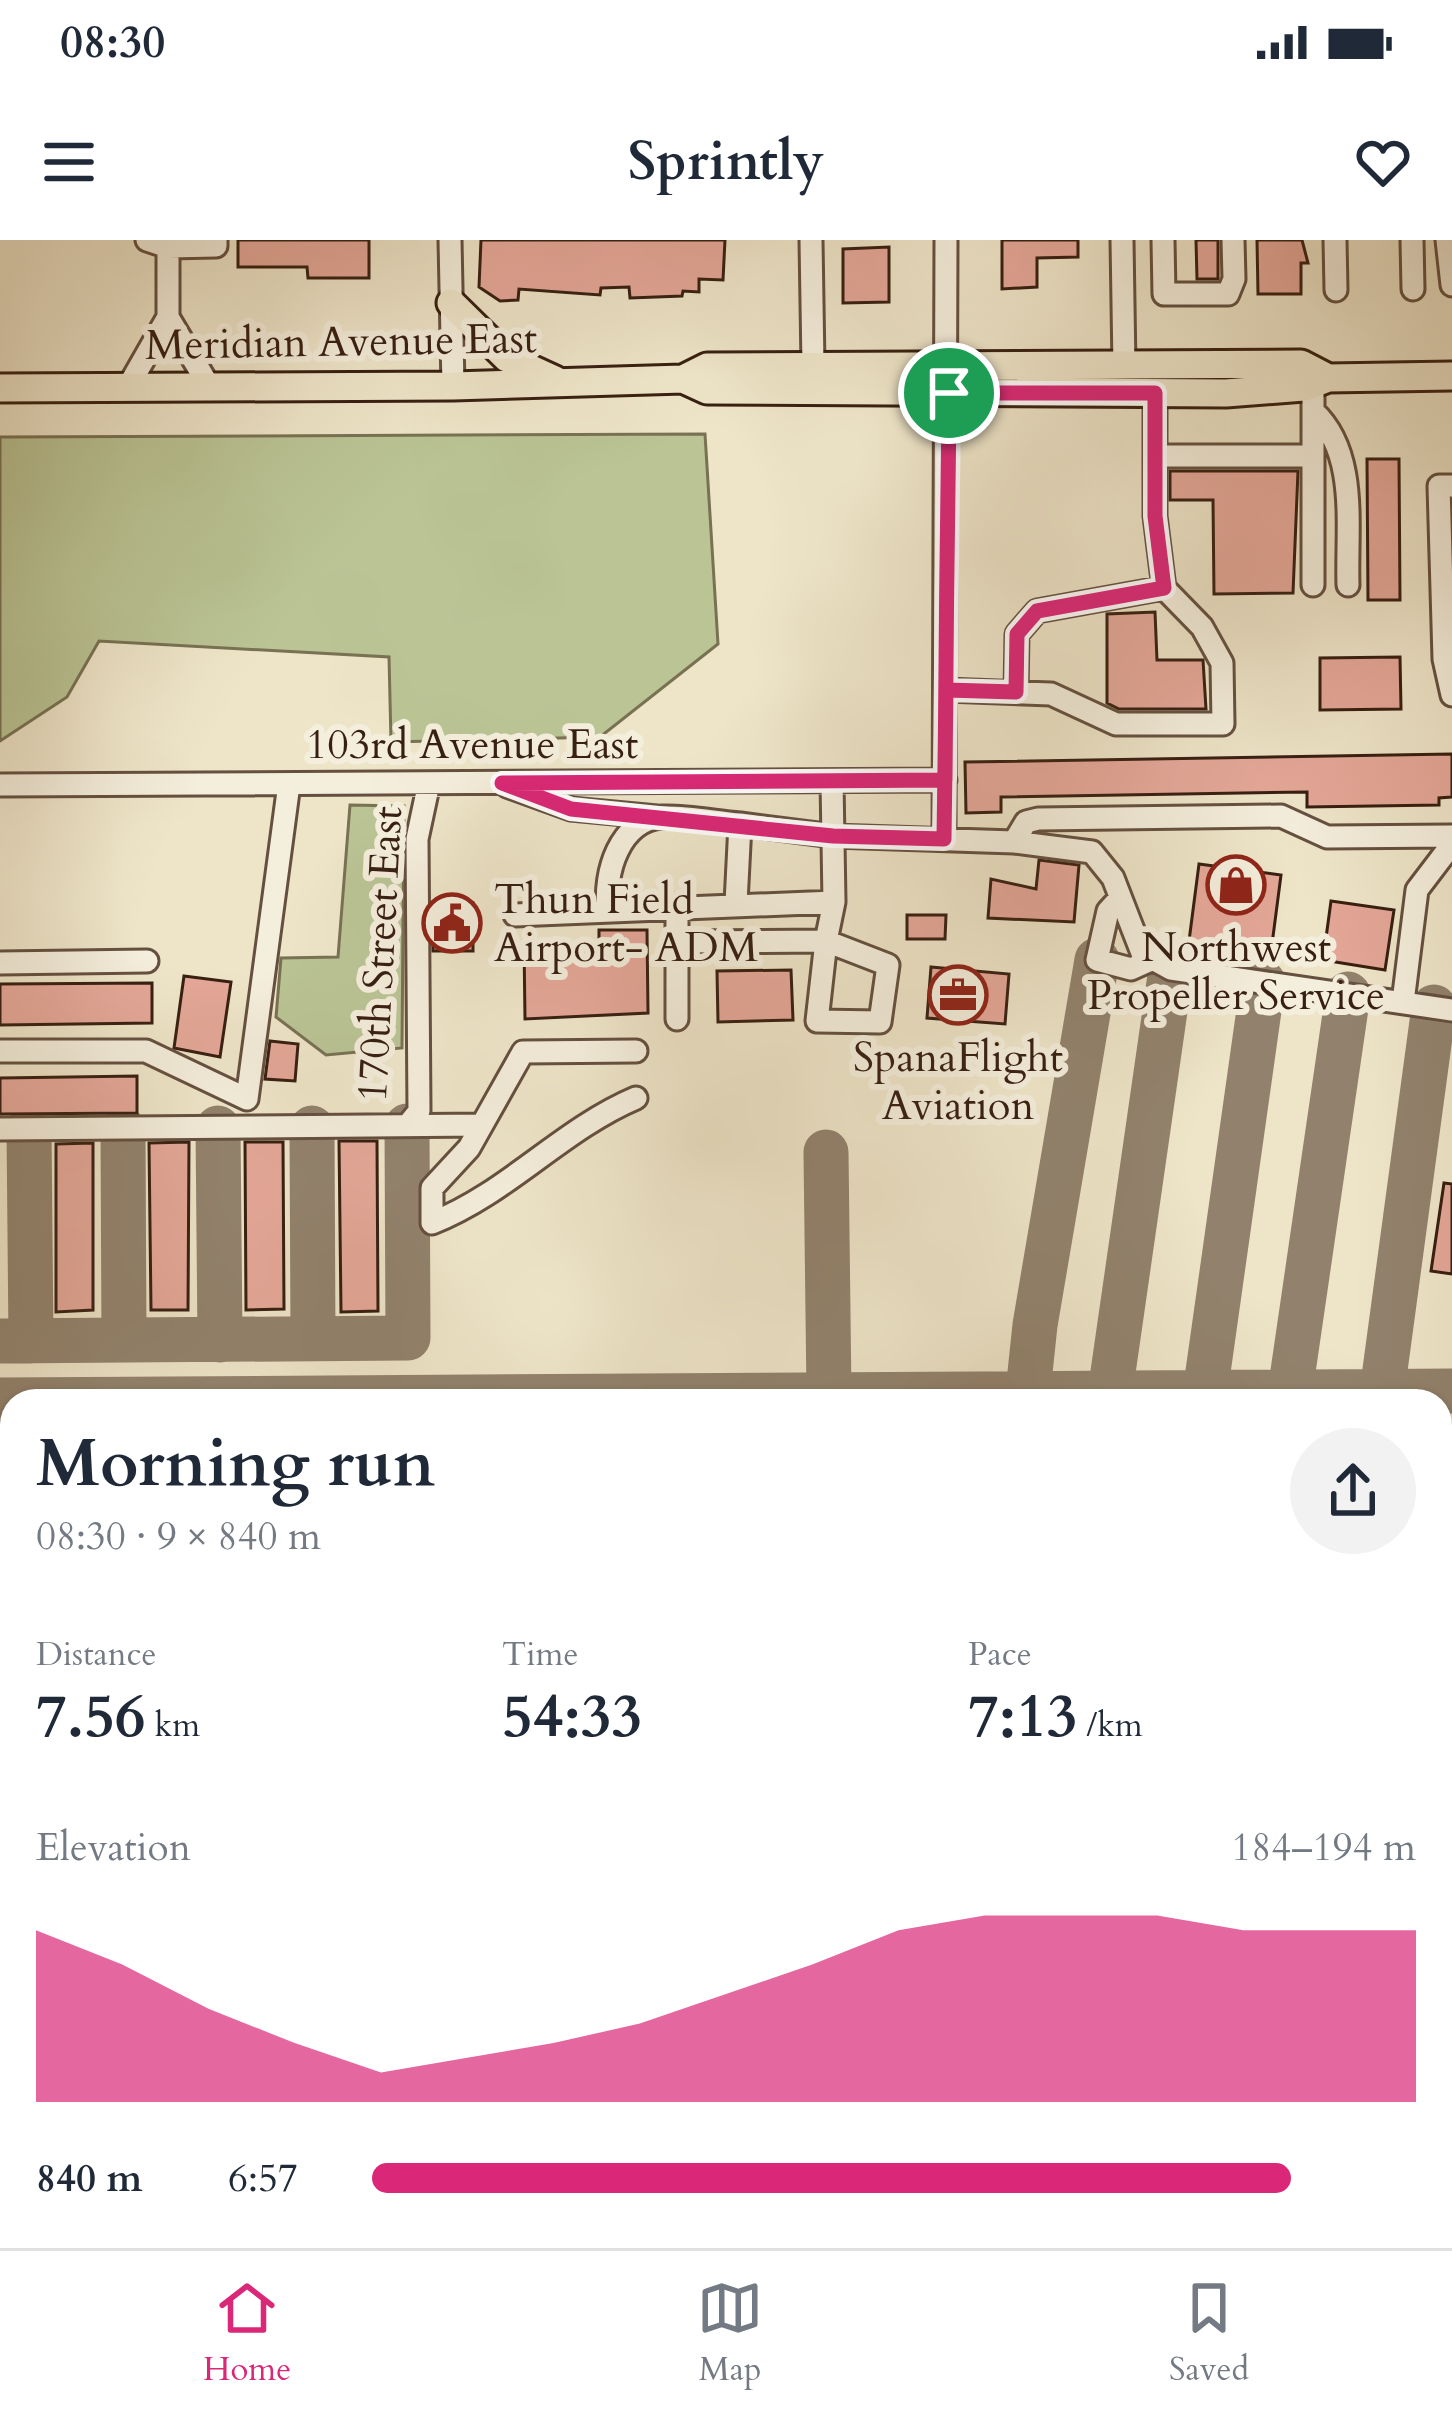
<!DOCTYPE html>
<html lang="en">
<head>
<meta charset="utf-8">
<style>
	:root { --surface:#fff; --page:#f2f2f3; --text:#1f2937; --muted:#747a83; --line:#e0e1e3; --accent:#db2777 }
	body { margin:0; font-family:Cardo,serif; background:var(--page); color:var(--text); height:100vh; display:flex; flex-direction:column; font-size:45px; white-space:nowrap }
	* { box-sizing:border-box; margin:0 }
	p { font-size:39px; color:var(--muted) }
	.icon { flex:none; width:66px; height:66px; fill:none; stroke:currentColor; stroke-width:2; stroke-linecap:round; stroke-linejoin:round }
	.map { position:relative; flex:1; overflow:hidden }
	.sheet { position:absolute; left:0px; top:1149px; width:1452px; height:861px; display:flex; flex-direction:column; background:var(--surface); border-radius:36px 36px 0 0; box-shadow:0 3px 9px #0004 }
	.sheet>* { flex:none }
	.pin { position:absolute; display:grid; place-items:center; width:102px; height:102px; color:#fff; margin:-51px; border:6px solid #fff; border-radius:50%; box-shadow:0 3px 12px #0007 }
	.round { display:grid; place-items:center; flex:none; width:126px; height:126px; border-radius:63px; background:var(--page) }
	.headline { display:flex; align-items:center; justify-content:space-between; height:204px; padding:0 36px }
	h1 { font-size:66px; font-weight:600; line-height:90px }
	.figures { display:grid; grid-template-columns:repeat(3,1fr); gap:18px; height:204px; padding:12px 36px }
	.figures div { display:grid; align-content:center }
	.figures b { font-size:60px; font-weight:600 }
	.figures small { font-size:33px; font-weight:400 }
	.figures p { font-size:33px }
	.chart { height:336px; padding:24px 36px }
	.chart p { display:flex; justify-content:space-between }
	.chart svg { width:100%; height:216px; margin-top:12px; fill:var(--accent); opacity:.7 }
	ul { padding:0 36px; list-style:none; font-size:39px }
	li { display:grid; grid-template-columns:192px 144px 1fr; align-items:center; height:90px }
	li i { height:30px; border-radius:15px; background:var(--accent) }
	.status { display:flex; justify-content:space-between; align-items:center; height:84px; padding:0 60px; background:var(--surface); direction:ltr }
	.status svg { height:33px; fill:currentColor }
	header { display:flex; justify-content:space-between; align-items:center; height:156px; padding:0 36px; background:var(--surface); font-size:54px; font-weight:600 }
	.tab-bar { display:flex; justify-content:space-around; align-items:center; height:168px; border-top:3px solid var(--line); background:var(--surface); font-size:33px; color:var(--muted) }
	.tab-bar a { display:grid; justify-items:center; gap:6px }
	.tab-bar .active { color:var(--accent) }
	.map>svg:first-child { display:block }
	.green { fill:#bac495; stroke:#787253; stroke-width:3 }
	.lines { fill:none; stroke-linecap:round; stroke-linejoin:round }
	.taxiway { stroke:#92826d; stroke-width:45 }
	.runway { stroke:#92826d; stroke-width:114 }
	.building { fill:#e4a798; stroke:#371f11; stroke-width:3 }
	.minor-casing { stroke:#65503f; stroke-width:27 }
	.major-casing { stroke:#371f11; stroke-width:33 }
	.minor { stroke:#f4eedc; stroke-width:21 }
	.major { stroke:#eee5c9; stroke-width:27 }
	.route-casing { stroke:#fff; stroke-width:24 }
	.route { stroke:#db2777; stroke-width:15 }
	.labels { text-anchor:middle; dominant-baseline:central; stroke-width:12; stroke-linejoin:round; paint-order:stroke }
	.street-label { font-size:42px; fill:#371f11; stroke:#f4eedc }
	.poi-label { font-size:42px; fill:#371f11; stroke:#f4eedc }
</style>
</head>
<body>
<div class="status"><b>08:30</b><svg viewBox="0 0 49 12"><path d="M0 12V9h3v3zM5 12V6h3v6zM10 12V3h3v9zM15 12V0h3v12zM26 1h20v11H26zM47 4h2v5h-2z"/></svg></div>
<header><svg class="icon" aria-label="menu" viewBox="0 0 24 24"><path d="M4 6h16M4 12h16M4 18h16"/></svg>Sprintly<svg class="icon" aria-label="heart" viewBox="0 0 24 24"><path d="M12 20l-8-8c-3-5 5-10 8-4 3-6 11-1 8 4z"/></svg></header>
<div class="map">
<svg width="1452" height="2008" viewBox="0 0 1452 2008">
	<rect width="100%" height="100%" fill="#eee5c9"/>
	<filter id="stains"><feTurbulence type="fractalNoise" baseFrequency=".00167" numOctaves="4"/><feColorMatrix values="0 0 0 0 .2 0 0 0 0 .09 0 0 0 0 .02 0 0 0 .5 -.17"/></filter>
	<radialGradient id="worn" r=".72"><stop offset=".6" stop-color="#630" stop-opacity="0"/><stop offset="1" stop-color="#630" stop-opacity=".3"/></radialGradient>
	<path class="green" d="M705 194 718 404 600 497 391 502 389 417 99 401 67 457 0 501V197Z
		M350 565 404 566 402 808 326 815 276 777 281 718 338 717Z
		M0 1812H12V1998H1440V1866H1452V2008H0Z"/>
	<g class="lines">
		<path class="taxiway" d="M218 888 220 1100
			M312 888 313 1099
			M29 889 31 1101
			M123 889 124 1100
			M826 912 829 1155
			M0 1101 408 1098 407 886
			M1290 1152 1348 754
			M1382 1152 1434 767
			M1110 1153 1171 729
			M1205 1153 1263 742
			M0 1160 1452 1151
			M1027 1161 1035 1085 1097 720"/>
		<path class="runway" d="M1440 1328H1452
			M0 1345H12"/>
	</g>
	<path class="building" d="M238 0H369V38H308L307 27H238Z
		M481 0H725L723 40 699 39V52L683 51 682 56 630 58 629 47 601 48 600 55 519 49 518 60 500 61 479 47Z
		M1002 0H1078V17L1037 18V47L1002 49Z
		M1196 0H1218V39H1197Z
		M1257 0H1302L1308 23H1301V54H1258Z
		M889 7V62L843 63V9Z
		M1367 219H1399L1400 360H1368Z
		M1170 231H1298L1293 353 1214 354 1213 260H1170Z
		M1155 372 1157 420H1203L1206 469H1119L1107 463V374Z
		M1400 417 1401 469 1320 470V418Z
		M1452 514V557L1439 558V565L1307 567V552L1001 557V572L966 573 965 522Z
		M1039 620 1079 625 1074 682 988 678 991 639 1036 649Z
		M1199 624 1281 635 1271 712 1189 701Z
		M1331 661 1394 670 1385 730 1323 720Z
		M432 663H473V711H433Z
		M907 675H946L945 699H907Z
		M599 690H647L648 773 525 779 524 703H599Z
		M931 727 1009 734 1005 784 927 778Z
		M791 730 793 780 718 782 717 731Z
		M184 736 231 742 220 817 174 808Z
		M152 743V783L0 785V744Z
		M270 801 298 804 295 841 265 839Z
		M137 836V873L0 874V838Z
		M339 901H377L378 1071 341 1072Z
		M189 902 188 1070H151L149 903Z
		M245 902H283L284 1069 246 1070Z
		M93 903V1070L56 1072V904Z
		M1444 943 1452 944V1034L1431 1031Z"/>
	<g class="lines">
		<defs>
			<path id="minor" d="M147 0 168 7 216 6V0
				M450 0 453 146
				M811 0 813 125
				M1122 0 1124 127
				M1163 0 1164 54H1228L1234 39 1233 0
				M1335 0 1336 50
				M1412 0 1413 49
				M1447 0 1452 45
				M168 77 209 146
				M128 147 168 77V0
				M1313 171C1359 213 1346 288 1348 345
				M1155 216H1313
				M1452 246H1439L1444 419 1452 455
				M1313 345V143
				M946 450 1051 454 1116 484H1223L1222 423 1202 387 1164 348 1155 276V153
				M1016 452 1017 394 1037 371 1164 348
				M0 545 945 540
				M507 546 571 569 657 577
				M944 599 946 0
				M1014 602 1092 612 1113 638 1142 713 1171 729 1452 770
				M1120 658 1108 671 1097 720 1131 729 1151 720
				M736 663 740 584 833 596 1014 602 1026 582 1038 579 1281 576 1327 597 1452 596
				M677 665V779
				M608 668C604 634 619 580 662 577 687 576 715 582 740 584
				M515 675 834 662
				M677 702 826 701 817 781 880 782 888 725 826 701 834 662 832 541
				M0 723 147 721
				M1403 762 1417 650 1452 604
				M0 811H146L247 859 289 544
				M636 858C561 890 508 953 432 983V948L469 908 523 812 636 811
				M407 886 419 871 417 599 429 543
				M0 889 482 885"/>
			<path id="major" d="M451 63 507 118 555 140
				M683 139 707 150 1226 153 1304 147 1328 138 1452 136
				M0 148 453 146 683 139 707 127 1301 124 1328 138"/>
		</defs>
		<use href="#minor" class="minor-casing"/>
		<use href="#major" class="major-casing"/>
		<use href="#minor" class="minor"/>
		<use href="#major" class="major"/>
	</g>
	<g class="lines">
		<defs>
			<path id="route" d="M949 153V170C947 293 946 417 945 540L502 543 571 569 833 596 944 599 946 450 1016 452 1017 394 1037 371 1164 348 1155 276V153H949"/>
		</defs>
		<use href="#route" class="route-casing"/>
		<use href="#route" class="route"/>
	</g>
	<defs>
		<symbol id="shop-ring" viewBox="-11 -11 22 22"><circle r="9.5" fill="#f4eedc" stroke="#8f2418" stroke-width="1.5"/><path d="M-5-2.5h2.3a2.7 3.5 0 0 1 5.4 0H5L5.5 6h-11ZM-1.5-2.5h3a1.5 2.3 0 0 0-3 0Z" fill="#8f2418"/></symbol>
		<symbol id="civic-ring" viewBox="-11 -11 22 22"><circle r="9.5" fill="#f4eedc" stroke="#8f2418" stroke-width="1.5"/><path d="M-.6-6.5H3V-4.5H.6V-3L4-1V1h2V6H-6V1h2V-1L-.6-3ZM-1.2 2.5V6h2.4V2.5Z" fill="#8f2418"/></symbol>
		<symbol id="office-ring" viewBox="-11 -11 22 22"><circle r="9.5" fill="#f4eedc" stroke="#8f2418" stroke-width="1.5"/><path d="M-6-3h4V-5.5h4V-3h4V5H-6ZM-1-4.5V-3h2v-1.5ZM-6 0V1H6V0Z" fill="#8f2418"/></symbol>
	</defs>
	<g fill-rule="evenodd">
		<use href="#shop-ring" x="1203" y="612" width="66" height="66"/>
		<use href="#civic-ring" x="419" y="650" width="66" height="66"/>
		<use href="#office-ring" x="925" y="722" width="66" height="66"/>
	</g>
	<g class="labels">
		<g class="street-label">
			<text transform="translate(341 102) rotate(-1)">Meridian Avenue East</text>
			<text x="472" y="504">103rd Avenue East</text>
			<text transform="translate(380 714) rotate(-87)">170th Street East</text>
		</g>
		<g class="poi-label">
			<text x="494" y="659" text-anchor="start">Thun Field<tspan x="494" dy="48">Airport- ADM</tspan></text>
			<text x="1236" y="707">Northwest<tspan x="1236" dy="48">Propeller Service</tspan></text>
			<text x="958" y="817">SpanaFlight<tspan x="958" dy="48">Aviation</tspan></text>
		</g>
	</g>
	<rect width="100%" height="100%" filter="url(#stains)"/>
	<rect width="100%" height="100%" fill="url(#worn)"/>
</svg>
<div class="pin" style="left:949px;top:153px;background:#1e9e55"><svg class="icon" aria-label="arrive" viewBox="0 0 24 24"><path d="M6 21V4h12l-3 4 3 4H6"/></svg></div>
<section class="sheet">
<div class="headline"><div><h1>Morning run</h1><p>08:30 · 9 × 840 m</p></div><a class="round"><svg class="icon" aria-label="share" viewBox="0 0 24 24"><path d="M12 15V3M7 8l5-5 5 5M5 13v7h14v-7"/></svg></a></div>
<div class="figures">
<div><p>Distance</p><b>7.56<small> km</small></b></div>
<div><p>Time</p><b>54:33</b></div>
<div><p>Pace</p><b>7:13<small> /km</small></b></div>
</div>
<div class="chart"><p><span>Elevation</span>184–194 m</p>
<svg viewBox="0 0 160 44" preserveAspectRatio="none"><path d="M0 44V9L10 16L20 25L30 32L40 38L50 35L60 32L70 28L80 22L90 16L100 9L110 6L120 6L130 6L140 9L150 9L160 9V44z"/></svg>
</div>
<ul>
<li><b>840 m</b>6:57<i style="width:88%"></i></li>
</ul>
</section>
</div>
<nav class="tab-bar">
<a class="active"><svg class="icon" aria-label="home" viewBox="0 0 24 24"><path d="M3 11l9-7 9 7M6 9v11h12V9"/></svg>Home</a>
<a><svg class="icon" aria-label="map" viewBox="0 0 24 24"><path d="M3 6l6-2 6 2 6-2v14l-6 2-6-2-6 2zM9 4v14M15 6v14"/></svg>Map</a>
<a><svg class="icon" aria-label="saved" viewBox="0 0 24 24"><path d="M7 4h10v16l-5-4-5 4z"/></svg>Saved</a>
</nav>
</body>
</html>
